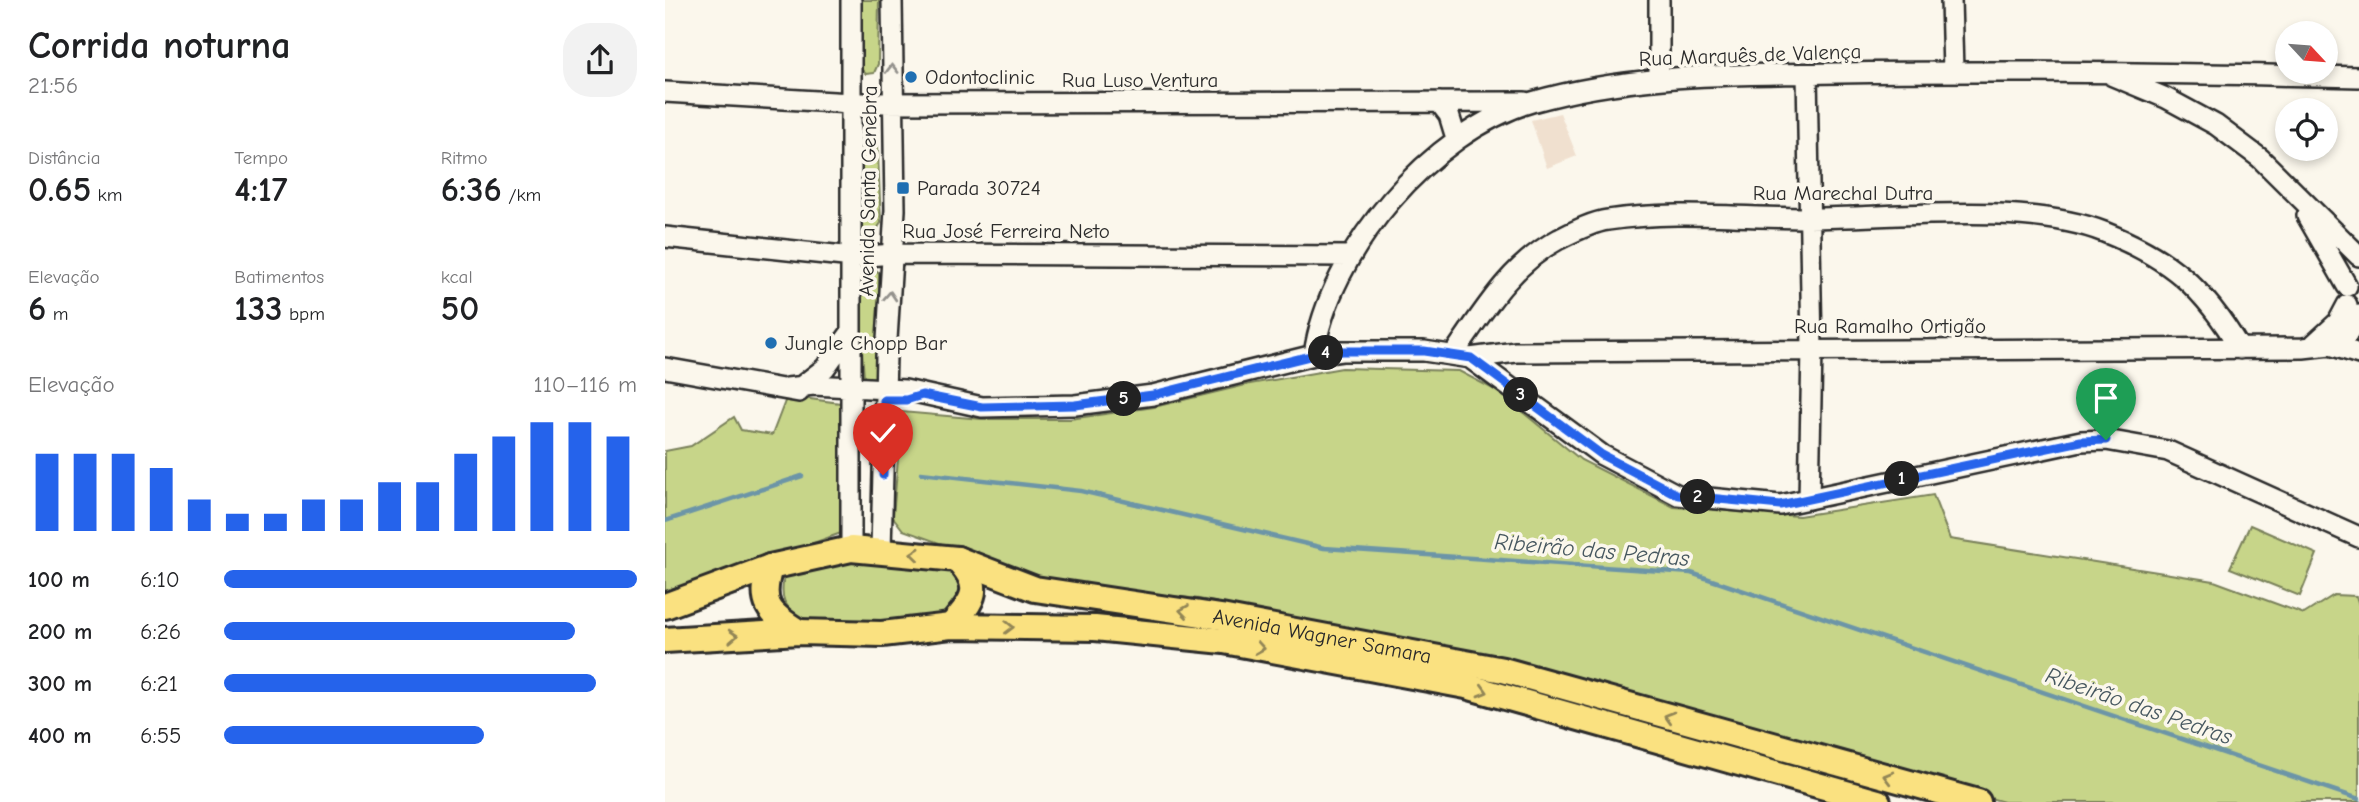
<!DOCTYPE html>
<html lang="pt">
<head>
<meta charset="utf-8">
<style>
	:root { --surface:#fff; --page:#f2f2f2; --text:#202124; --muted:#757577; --accent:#2563eb }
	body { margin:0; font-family:"Comic Neue",sans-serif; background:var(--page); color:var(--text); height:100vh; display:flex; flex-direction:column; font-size:26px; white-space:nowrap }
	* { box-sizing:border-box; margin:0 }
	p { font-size:23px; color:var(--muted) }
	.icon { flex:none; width:38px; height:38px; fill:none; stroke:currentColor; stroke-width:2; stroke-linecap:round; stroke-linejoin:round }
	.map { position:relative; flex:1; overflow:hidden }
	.sheet { display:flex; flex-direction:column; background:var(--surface); width:665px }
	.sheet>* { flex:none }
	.needle { width:46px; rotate:116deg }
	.tools { position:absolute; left:1610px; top:21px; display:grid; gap:14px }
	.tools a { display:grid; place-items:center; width:63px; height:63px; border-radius:50%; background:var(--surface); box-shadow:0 4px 10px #0003; font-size:35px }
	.pin { position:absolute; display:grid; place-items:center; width:60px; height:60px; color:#fff; margin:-72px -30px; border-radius:50% 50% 50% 0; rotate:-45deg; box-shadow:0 0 7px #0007 }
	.pin .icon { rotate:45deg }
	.km { position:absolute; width:35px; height:35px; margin:-18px; border-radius:50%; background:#222; color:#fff; font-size:19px; line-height:35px; text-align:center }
	.round { display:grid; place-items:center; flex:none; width:74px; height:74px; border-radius:28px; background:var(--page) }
	.headline { display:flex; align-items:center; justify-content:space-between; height:119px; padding:0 28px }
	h1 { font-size:38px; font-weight:600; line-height:52px }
	.metrics { display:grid; grid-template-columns:repeat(3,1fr); gap:10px; height:119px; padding:7px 28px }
	.metrics div { display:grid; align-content:center }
	.metrics b { font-size:35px; font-weight:600 }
	.metrics small { font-size:19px; font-weight:400 }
	.metrics p { font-size:19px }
	.chart { height:196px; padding:14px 28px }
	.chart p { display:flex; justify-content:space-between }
	.chart svg { width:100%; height:126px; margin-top:7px; stroke:var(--accent); stroke-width:6 }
	ul { padding:0 28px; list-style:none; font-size:23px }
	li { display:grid; grid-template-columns:112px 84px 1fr; align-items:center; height:52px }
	li i { height:18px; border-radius:9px; background:var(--accent) }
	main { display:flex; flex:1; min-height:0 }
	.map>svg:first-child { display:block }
	.built { fill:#f0e0cf }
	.green { fill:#c7d589; stroke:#79805a; stroke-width:2 }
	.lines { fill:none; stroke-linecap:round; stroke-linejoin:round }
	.stream { stroke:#6c95a7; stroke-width:4.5 }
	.minor-casing { stroke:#2b2b2b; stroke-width:24 }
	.major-casing { stroke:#2b2b2b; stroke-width:30 }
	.minor { stroke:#fbf7ec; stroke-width:19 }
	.major { stroke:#fae180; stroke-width:24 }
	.oneway { stroke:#93918c }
	.oneway2 { stroke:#928656 }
	.route-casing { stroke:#fff; stroke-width:14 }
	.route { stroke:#2563eb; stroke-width:9 }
	.poi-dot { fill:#1f6fb2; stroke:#fbf7ec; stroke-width:2.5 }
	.labels { text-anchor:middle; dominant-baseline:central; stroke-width:7; stroke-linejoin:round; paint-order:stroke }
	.street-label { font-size:21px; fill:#2b2b2b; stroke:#fbf7ec }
	.poi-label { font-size:21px; fill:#2b2b2b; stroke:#fbf7ec; text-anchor:start }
	.water-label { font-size:23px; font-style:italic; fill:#46575f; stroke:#fbf7ec }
</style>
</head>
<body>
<main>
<section class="sheet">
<div class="headline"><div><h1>Corrida noturna</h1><p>21:56</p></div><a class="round"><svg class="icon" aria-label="share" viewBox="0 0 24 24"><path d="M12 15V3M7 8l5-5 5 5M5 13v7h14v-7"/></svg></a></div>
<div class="metrics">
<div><p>Distância</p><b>0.65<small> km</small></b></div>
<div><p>Tempo</p><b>4:17</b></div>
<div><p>Ritmo</p><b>6:36<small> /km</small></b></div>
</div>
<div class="metrics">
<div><p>Elevação</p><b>6<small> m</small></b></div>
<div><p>Batimentos</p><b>133<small> bpm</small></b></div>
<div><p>kcal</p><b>50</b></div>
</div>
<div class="chart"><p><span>Elevação</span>110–116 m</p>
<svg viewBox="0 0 160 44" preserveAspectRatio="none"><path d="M5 44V17M15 44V17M25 44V17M35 44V22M45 44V33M55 44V38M65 44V38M75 44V33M85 44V33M95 44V27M105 44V27M115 44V17M125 44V11M135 44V6M145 44V6M155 44V11"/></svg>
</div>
<ul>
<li><b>100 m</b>6:10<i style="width:100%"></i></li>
<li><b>200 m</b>6:26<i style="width:85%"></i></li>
<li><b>300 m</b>6:21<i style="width:90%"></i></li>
<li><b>400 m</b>6:55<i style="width:63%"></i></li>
</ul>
</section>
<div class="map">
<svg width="1694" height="802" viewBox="0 0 1694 802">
	<rect width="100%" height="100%" fill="#fbf7ec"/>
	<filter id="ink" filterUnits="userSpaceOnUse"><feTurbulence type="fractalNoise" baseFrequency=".0143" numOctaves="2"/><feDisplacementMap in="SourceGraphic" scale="14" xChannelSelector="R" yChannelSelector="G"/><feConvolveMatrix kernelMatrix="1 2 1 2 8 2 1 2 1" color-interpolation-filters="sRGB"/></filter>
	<g filter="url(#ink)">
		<path class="built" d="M895 113 912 156 882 168 866 120Z"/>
		<path class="green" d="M191 0H214L213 64 209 73 201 74 194 67Z
			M196 129H208L212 133 216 223 212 229 197 230 195 227 188 137Z
			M200 268H209L214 273 215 381 203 382 199 377 191 273Z
			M677 368 794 371 832 391 916 460 1009 507 1134 516 1268 495 1285 539 1549 581 1639 614 1669 595 1691 596 1694 605V802H1339L847 663 534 599 403 584 330 563 238 530 228 517 237 412 317 419H405L489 407 585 384Z
			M122 396 175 403 176 533 0 597V451L26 446 69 417 76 430 107 435Z
			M1585 525 1652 554 1635 596 1565 568Z
			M186 560 281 563 292 575 296 591 276 621 145 626C119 606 112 602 121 568Z"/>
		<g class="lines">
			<path class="stream" d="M256 473 416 491 659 548 1026 573 1694 799
				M0 521 137 476"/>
			<defs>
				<path id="minor" d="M994 0V77
					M1286 0 1288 71
					M1142 74 1147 349 1144 499
					M1448 76 1501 98 1551 125 1595 158 1694 256
					M0 92 186 103 860 102
					M774 102 784 115 791 138
					M1642 216 1682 286
					M0 237 188 257 229 254 684 256
					M1649 344 1673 322 1682 305
					M1665 345 1694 354
					M649 355C663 252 767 131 867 102 967 73 1070 75 1173 73 1347 70 1520 73 1694 77
					M788 355C818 312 845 265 894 239 908 232 927 222 943 220 1009 210 1077 218 1144 218 1229 218 1361 201 1439 232 1505 258 1539 288 1575 349
					M805 358 851 352 1638 348 1665 345 1681 336 1694 315
					M0 368 134 392
					M138 385 160 368 186 332
					M122 388 149 385 240 390 317 407 410 405 488 395 649 355 677 351H759L805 358 937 455 1013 495 1115 505 1416 441 1441 440 1503 451 1694 537
					M186 549V0
					M216 550 221 356 230 210 227 0"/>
				<g id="major">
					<path d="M105 567C94 604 103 613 134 632"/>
					<path id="s1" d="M0 606 105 567 186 549 292 559 370 589 556 617 838 670 1313 802"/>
					<path d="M286 626C309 599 319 588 292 559"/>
					<path d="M0 640 134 632 217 634 286 626 430 628 559 641 801 686 1213 802"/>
				</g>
			</defs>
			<use href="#minor" class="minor-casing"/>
			<use href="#major" class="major-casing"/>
			<use href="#minor" class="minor"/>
			<use href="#major" class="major"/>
		</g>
		<defs><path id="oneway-chevron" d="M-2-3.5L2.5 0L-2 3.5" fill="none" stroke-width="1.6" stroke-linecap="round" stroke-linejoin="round" transform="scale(1.75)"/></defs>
		<g class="oneway">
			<use href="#oneway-chevron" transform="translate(227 69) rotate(-90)"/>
			<use href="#oneway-chevron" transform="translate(225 296) rotate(-86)"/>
		</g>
		<g class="oneway2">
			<use href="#oneway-chevron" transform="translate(250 554) rotate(-174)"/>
			<use href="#oneway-chevron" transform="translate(519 611) rotate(-172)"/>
			<use href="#oneway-chevron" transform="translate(344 627) rotate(1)"/>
			<use href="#oneway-chevron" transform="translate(68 636) rotate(-3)"/>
			<use href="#oneway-chevron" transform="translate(595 648) rotate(10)"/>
			<use href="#oneway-chevron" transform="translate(818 691) rotate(16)"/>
			<use href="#oneway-chevron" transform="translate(1004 717) rotate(-164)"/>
			<use href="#oneway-chevron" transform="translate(1223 777) rotate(-165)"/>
		</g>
	</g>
	<g class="lines" filter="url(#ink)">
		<defs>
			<path id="route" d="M218 475 219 400H241L257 395 317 407 410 405 488 395 649 355 677 351H759L806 358 937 455 1013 495 1115 505 1416 441 1441 440"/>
		</defs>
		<use href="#route" class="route-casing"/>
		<use href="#route" class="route"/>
	</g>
	<g class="poi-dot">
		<circle cx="246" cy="77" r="7"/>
		<rect x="231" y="181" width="14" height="14" rx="3.5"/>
		<circle cx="106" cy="343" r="7"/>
	</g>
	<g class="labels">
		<g class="street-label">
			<text transform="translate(1085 55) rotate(-2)">Rua Marquês de Valença</text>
			<text x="475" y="80">Rua Luso Ventura</text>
			<text transform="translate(203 191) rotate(-89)">Avenida Santa Genebra</text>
			<text x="1178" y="193">Rua Marechal Dutra</text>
			<text x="341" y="231">Rua José Ferreira Neto</text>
			<text x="1225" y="326">Rua Ramalho Ortigão</text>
			<text stroke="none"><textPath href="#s1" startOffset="676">Avenida Wagner Samara</textPath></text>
		</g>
		<g class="poi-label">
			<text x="260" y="77">Odontoclinic</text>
			<text x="252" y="188">Parada 30724</text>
			<text x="120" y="343">Jungle Chopp Bar</text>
		</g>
		<g class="water-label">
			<text transform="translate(927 550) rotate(5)">Ribeirão das Pedras</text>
			<text transform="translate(1474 706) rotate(19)">Ribeirão das Pedras</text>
		</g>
	</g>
</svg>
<div class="tools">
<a><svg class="needle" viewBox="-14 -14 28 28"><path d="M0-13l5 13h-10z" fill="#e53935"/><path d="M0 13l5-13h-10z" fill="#757577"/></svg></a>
<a><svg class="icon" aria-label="locate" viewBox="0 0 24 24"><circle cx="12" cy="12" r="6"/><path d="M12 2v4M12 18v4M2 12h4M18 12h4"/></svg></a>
</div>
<div class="pin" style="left:1441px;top:440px;background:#1e9e55"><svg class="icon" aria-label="arrive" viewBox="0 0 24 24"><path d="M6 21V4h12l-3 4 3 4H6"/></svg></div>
<div class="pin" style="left:218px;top:475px;background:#d93025"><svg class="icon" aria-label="check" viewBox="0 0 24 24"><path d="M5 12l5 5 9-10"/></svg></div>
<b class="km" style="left:1237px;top:479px">1</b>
<b class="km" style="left:1033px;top:497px">2</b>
<b class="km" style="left:856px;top:395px">3</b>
<b class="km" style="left:661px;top:353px">4</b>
<b class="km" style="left:459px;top:399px">5</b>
</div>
</main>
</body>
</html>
